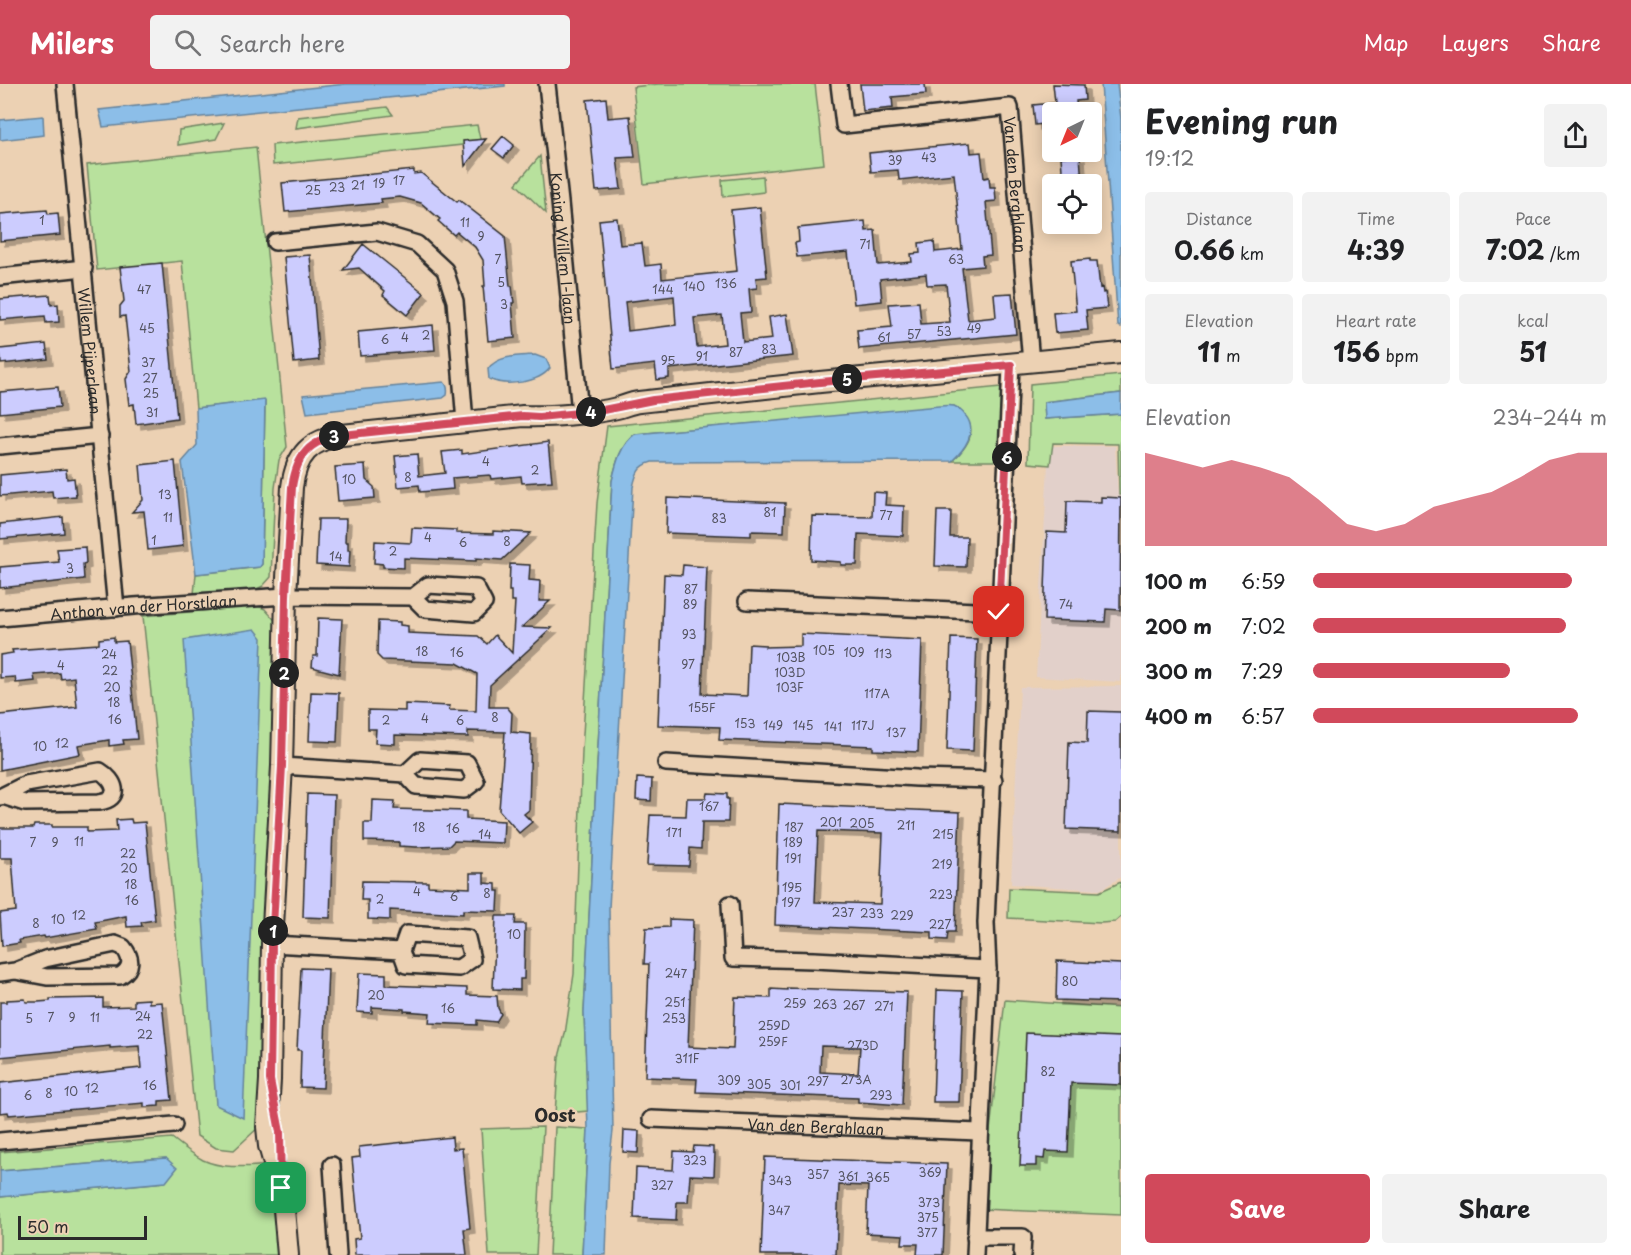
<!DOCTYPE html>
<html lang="en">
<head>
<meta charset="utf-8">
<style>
	:root { --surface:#fff; --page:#f2f2f2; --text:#202124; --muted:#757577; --accent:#d1495b }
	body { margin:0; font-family:"Playpen Sans",sans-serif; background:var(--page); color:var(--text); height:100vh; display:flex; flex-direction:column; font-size:22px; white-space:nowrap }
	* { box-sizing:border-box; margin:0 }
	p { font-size:20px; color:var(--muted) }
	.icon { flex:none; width:33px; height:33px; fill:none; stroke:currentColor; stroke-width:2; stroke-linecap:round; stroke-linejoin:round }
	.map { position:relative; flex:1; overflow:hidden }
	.panel { display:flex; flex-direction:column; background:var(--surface); width:510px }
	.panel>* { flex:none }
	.needle { width:39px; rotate:223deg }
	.tools { position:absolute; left:1042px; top:18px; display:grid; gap:12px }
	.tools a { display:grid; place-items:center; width:60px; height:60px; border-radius:6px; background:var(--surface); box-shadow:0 3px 15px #0003; font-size:30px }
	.scale { position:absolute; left:18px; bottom:15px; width:129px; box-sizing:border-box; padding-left:6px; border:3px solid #2b2b2b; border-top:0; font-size:16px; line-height:21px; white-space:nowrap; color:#2b2b2b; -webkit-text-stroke:4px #ecd1b3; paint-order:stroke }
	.pin { position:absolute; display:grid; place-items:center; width:51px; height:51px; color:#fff; margin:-26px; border-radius:12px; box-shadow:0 3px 9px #0006 }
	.km { position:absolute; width:30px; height:30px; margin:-15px; border-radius:50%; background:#222; color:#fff; font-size:16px; line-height:30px; text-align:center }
	.round { display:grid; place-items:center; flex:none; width:63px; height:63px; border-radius:6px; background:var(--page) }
	.overview { display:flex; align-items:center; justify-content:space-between; height:102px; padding:0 24px }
	h1 { font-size:33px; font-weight:700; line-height:45px }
	.figures { display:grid; grid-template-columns:repeat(3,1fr); gap:9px; height:102px; padding:6px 24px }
	.figures div { display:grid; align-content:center; border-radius:6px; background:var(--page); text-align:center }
	.figures b { font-size:26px; font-weight:700 }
	.figures small { font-size:16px; font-weight:400 }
	.figures p { font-size:16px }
	.chart { height:168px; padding:12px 24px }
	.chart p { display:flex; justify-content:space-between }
	.chart svg { width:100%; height:108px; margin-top:6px; fill:var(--accent); opacity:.7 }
	.button { display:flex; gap:12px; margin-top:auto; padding:12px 24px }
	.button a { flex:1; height:69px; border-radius:6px; background:var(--accent); color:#fff; font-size:24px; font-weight:700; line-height:69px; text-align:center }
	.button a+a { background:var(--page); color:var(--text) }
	ul { padding:0 24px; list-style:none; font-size:20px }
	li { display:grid; grid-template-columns:96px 72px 1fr; align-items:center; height:45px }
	li i { height:15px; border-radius:8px; background:var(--accent) }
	header { display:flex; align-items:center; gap:36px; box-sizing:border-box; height:84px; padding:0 30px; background:var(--accent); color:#fff }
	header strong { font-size:28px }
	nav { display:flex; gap:33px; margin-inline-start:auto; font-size:21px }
	.search { width:420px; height:54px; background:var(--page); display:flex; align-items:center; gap:15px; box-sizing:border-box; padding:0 21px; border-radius:6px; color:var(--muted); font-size:22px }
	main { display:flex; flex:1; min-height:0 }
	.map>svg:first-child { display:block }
	.built { fill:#e2d0ca }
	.green { fill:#b8e19d; stroke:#728664; stroke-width:1.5 }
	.water { fill:#8cbee8; stroke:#65839c; stroke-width:1.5 }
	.building { fill:#ccccfe; stroke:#2b2b2b; stroke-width:1.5; fill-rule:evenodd; filter:url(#shadow) }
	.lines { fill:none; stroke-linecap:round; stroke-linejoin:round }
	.minor-casing { stroke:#2b2b2b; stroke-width:20 }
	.tertiary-casing { stroke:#2b2b2b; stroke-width:24 }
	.minor { stroke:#ecd1b3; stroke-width:15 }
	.tertiary { stroke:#ecd1b3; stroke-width:20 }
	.route-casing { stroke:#fff; stroke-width:12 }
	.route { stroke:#d1495b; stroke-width:8 }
	.labels { text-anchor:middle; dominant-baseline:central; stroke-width:5; stroke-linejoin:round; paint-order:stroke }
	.number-label { font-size:12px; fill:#535360 }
	.street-label { font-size:15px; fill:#2b2b2b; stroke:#ecd1b3 }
	.quarter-label { font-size:18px; font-weight:bold; fill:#2b2b2b; stroke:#ecd1b3 }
</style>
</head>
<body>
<header>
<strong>Milers</strong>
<div class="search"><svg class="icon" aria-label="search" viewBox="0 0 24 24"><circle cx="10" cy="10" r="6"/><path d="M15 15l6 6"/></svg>Search here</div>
<nav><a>Map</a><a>Layers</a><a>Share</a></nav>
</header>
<main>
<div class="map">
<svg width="1121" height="1171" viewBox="0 0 1121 1171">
	<defs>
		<filter id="shadow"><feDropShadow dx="5" dy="5" stdDeviation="0" flood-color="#0004"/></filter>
	</defs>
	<rect width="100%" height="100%" fill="#ecd1b3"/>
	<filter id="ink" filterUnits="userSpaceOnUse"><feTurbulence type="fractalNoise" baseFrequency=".0167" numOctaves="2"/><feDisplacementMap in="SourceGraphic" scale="12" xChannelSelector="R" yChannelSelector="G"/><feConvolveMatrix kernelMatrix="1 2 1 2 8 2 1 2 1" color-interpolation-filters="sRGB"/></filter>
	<g filter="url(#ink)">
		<path class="built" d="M1049 362H1115L1118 411H1121V598L1036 593Z
			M1121 602V793L1100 806 1011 800 1020 603Z"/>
		<path class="green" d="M658 0H815L824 80 644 100 633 3Z
			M387 23 393 31 296 44 298 33Z
			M224 39 216 55 178 61 179 46Z
			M477 41 481 59 273 81 272 61Z
			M256 63 287 363 279 376 275 404 271 493 263 502 255 506 194 510 196 490 260 483 262 480 265 317 196 324 182 177 97 186 87 81Z
			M540 72 546 129 516 100Z
			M763 92 764 108 723 113 722 96Z
			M1121 291V309L1044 318 1045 335 1121 330V411H1119L1118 360 1053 359 1050 381 1028 379 1030 300Z
			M1001 303 1003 310 999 376 995 377H952C973 358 980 340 954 322L635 350C620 361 616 380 612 397L584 928 588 1027 555 1030 559 973 565 950 574 890 582 667 597 419 607 342Z
			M258 522 265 525 280 542 260 1042 234 1066 216 1064 197 1052 143 532Z
			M1121 798V833L1115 838 1101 839 1008 834 1009 804 1099 808Z
			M1005 916 1121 924V1131L981 1125Z
			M543 1043 536 1171H489L481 1045Z
			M555 1043 588 1045 582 1171H549Z
			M172 1054C182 1062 192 1070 203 1076 224 1086 251 1082 273 1081L283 1171H0V1113L165 1098 166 1074 0 1087V1068Z"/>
		<path class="water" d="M346 0H505V2L103 43 99 26Z
			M1101 0H1117L1121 35V243L1118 242Z
			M43 32 44 51 0 56V36Z
			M535 271 546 275 550 284C539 299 505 303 489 295L488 285C498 271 520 272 535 271Z
			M444 298C448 302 448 306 447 311L443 314 307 329 303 311Z
			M1121 309V330L1045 335 1044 318Z
			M265 316 262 480 260 483 196 490 182 378 197 361 196 324Z
			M939 322C943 322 949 321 954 322 957 323 963 328 965 331 979 347 964 366 952 377L652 378C638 382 636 390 633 403L609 824 613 1047 609 1079 606 1171H582L588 1045 584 928 612 397C616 380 620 361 635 350Z
			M255 545 262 554 243 1034 216 1021 184 556Z
			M166 1074 177 1084 166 1098 0 1113V1087Z"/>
		<path class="building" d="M860 0H925L926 10 892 13 893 24 863 27Z
			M1053 0 1084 1 1085 16 1076 17 1077 28H1056Z
			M606 14 608 34 630 32 635 73 617 74 621 105 596 107 587 16Z
			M1053 19V39L1035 41 1033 21Z
			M503 52 514 61 504 74 492 65Z
			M486 55 465 82 463 57Z
			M970 59 971 69 981 68 984 94 989 93 990 103H995L996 117 986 118 991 171 982 172 983 182 962 184 968 236 996 233 994 210 1012 209 1016 250 859 265 857 246 892 243 889 220 919 218 921 240 950 238 946 200 927 201 926 190 880 195 882 217 854 220 848 168 797 173 795 159 799 158 798 144 865 137 866 147 875 146 878 181 912 178 911 170 920 169 919 159 934 157 935 168 962 165 954 90 899 96 898 86 871 88 869 69Z
			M1080 71 1082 100H1063L1061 73Z
			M414 86V90L421 89 457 118 459 116 505 152 510 202H512L513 211 514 219H512L515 254 488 257 483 202H485L483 176 475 163 457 148 454 151 438 137 440 135 421 119 400 113 381 115 382 119 285 128 282 99Z
			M760 123 767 193 756 194 757 204 749 205 751 228 740 229 743 258 772 255 769 233 787 230 793 272 669 285V294L657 296 655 280 613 285 599 136 617 134 620 161 642 159 645 182 661 180 662 195 737 187 731 126ZM674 212 676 241 628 247 625 218ZM722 231 725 260 697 263 694 234Z
			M47 126 48 130 58 129 60 151 0 157V130Z
			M363 160 424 209 407 231 383 211 385 207 359 184 343 186Z
			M310 171 319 276 294 279 284 173Z
			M1090 175V177H1097L1100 204 1102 203 1103 209 1105 208 1107 224 1086 226 1088 246 1055 249 1053 229 1076 227 1071 177Z
			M162 179 177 334 136 340 134 320 129 321 126 295 131 287 125 232 120 233V222L124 217 120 183Z
			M50 211 51 221 58 220 59 238 46 239 45 232 0 236V215Z
			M433 241 435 266 360 272 358 248Z
			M46 260 48 275 1 280 0 265Z
			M58 303 60 323 0 329V308Z
			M548 358 552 397 522 399 521 392 491 395 490 391 452 394 453 405 420 408 419 401 398 403 395 372 417 370 419 392 445 389 442 368 462 366V370Z
			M175 377 183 462 148 466 144 427 132 428 143 416 140 381Z
			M365 381 366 396 374 403 375 414 338 417 335 383Z
			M66 385 67 395 74 394 76 412 53 414 52 407 0 412V391Z
			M873 408 886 409 885 421 904 422 903 452 858 450 857 481H841V478L811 476 812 432 872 433Z
			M1101 413 1121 414 1120 526 1106 525 1105 538 1044 536 1047 448 1066 449 1067 417 1101 418Z
			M667 414 785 419 784 448 751 447V452L666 449Z
			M937 427H951L950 453H967L966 483 935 482Z
			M63 433 64 449 0 455V440Z
			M318 435H346L345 458H348V466H350L349 483 316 481Z
			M412 444 456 446V449L493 450V447L531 449 502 476 476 474V477L404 474V484L383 483V480L374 479 375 457 411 459Z
			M85 463 86 479 83 480 84 495 0 504V483L59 478 57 465Z
			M510 480 530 481 529 496 540 497 539 517H550L522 543 552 544 490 601 489 623H507L512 629 511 648 531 650 529 726 524 730 532 738 519 749 499 726 505 648 468 647V653L395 651V660L375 659 376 645H368V626L405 627V620L450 622 449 626 476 627 477 590 457 579 382 576 377 571 378 537 400 538V541L408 542V549L478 552 487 560 495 551 512 569 515 517H511V507H509Z
			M683 481 707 483 702 610 747 612 749 560 765 561V563L801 562V550L922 556 918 668 873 666V662L719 656 720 643 658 641 664 490 682 491Z
			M318 534 342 535 339 590 312 583 313 572H317Z
			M114 553V558L127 557 137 655 123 656 124 660 109 662V656L78 661 80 670 0 686V631L77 623 74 593 61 595 60 589 34 591 35 597 16 599 15 593 0 594V571L13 569 12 566 99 560V555Z
			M951 554 977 555 973 667 947 666Z
			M311 608 339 609 337 658 309 657Z
			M1088 627 1121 628V747L1066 745 1069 658 1087 659Z
			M637 694 652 695 651 717 636 716Z
			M707 709 727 710V715H729L728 738H702L701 765 690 764 689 782 647 781 650 731 686 732 687 714H706Z
			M307 710 334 711 330 834 303 833Z
			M373 716 395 717 394 725 466 727V735L504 737 503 759 454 757 449 762 416 763 399 762V758L364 757V739H372Z
			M779 720 960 728 955 848H948L947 856 932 855V848L775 841ZM818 747 883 749 880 820 815 818Z
			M131 735 132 739 145 738 155 836 141 838 142 842 127 843 126 832 95 838 97 845 45 854 44 852 19 856 20 859 2 862 0 829 16 827 12 774H0V744H33L34 741H52V743H87V748L117 747 116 736Z
			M470 789H484V799L496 800V807H499L498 827 463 826V830L390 826V836L368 835V816H361L362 797 428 798V802L470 804Z
			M496 832H516L515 840H525L524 895H520V906L493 905Z
			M669 835 693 836 688 963 733 965 735 913 771 914V905L787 906V904L907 908 902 1021 858 1018V1014L696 1008 697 995 645 993 649 880H644L646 844 669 843ZM821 962 860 963 858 990 820 988Z
			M1057 877 1121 880V918L1056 916Z
			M301 884 328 885 323 1004 300 1003 301 966H297Z
			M359 889 386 890V901L467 904V911L497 912 498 924 501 930 496 938 477 936V941L429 939 430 929 404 927V925L372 923V929L357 928Z
			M937 906 963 907 959 1018H933Z
			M103 914V923L134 922V916L149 915V919L162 918 172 1016 159 1017V1022L144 1023V1019L9 1031 8 1028 0 1029V999L141 984 139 962 110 964V962L0 973V918H7V916L25 915 26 918H38L50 917V915Z
			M1026 949 1121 953V1001L1071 999 1068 1068 1045 1067 1044 1075 1036 1074V1082H1020Z
			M624 1046 639 1047 638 1069 623 1068Z
			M452 1053 453 1065 462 1064 470 1144 464 1145 467 1171H355L354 1155 360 1154 352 1074 360 1073 359 1063Z
			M694 1062 713 1063V1069H715L714 1092 690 1091 688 1118H677L676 1136 634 1134 636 1084 673 1086 674 1067 693 1068Z
			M765 1073 947 1080 943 1171H917L918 1160H902L903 1151 866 1149 868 1102 839 1101 836 1171H761Z"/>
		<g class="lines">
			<defs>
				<g id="minor">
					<path id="s1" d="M65 0 116 524"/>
					<path id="s2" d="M547 0 560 118 580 329"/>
					<path id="s3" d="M839 0 844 41 1010 23 1031 279"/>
					<path d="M275 158 377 148 417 160 445 186 455 217 465 338"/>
					<path d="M0 193 84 184"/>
					<path d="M0 362 100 352"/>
					<path d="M747 517 999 528"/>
					<path id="s4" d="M0 534 134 522 286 512 413 513 425 525 474 529 484 519 476 504 428 501 413 513"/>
					<path d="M666 679 917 694 994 696"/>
					<path d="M282 682 405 690 416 702 464 706 476 697 467 679 420 676 405 690"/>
					<path d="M0 713 26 700 100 687C115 696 123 715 99 718L25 719 3 712"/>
					<path d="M730 820 733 874 814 876 988 885"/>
					<path d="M272 860 401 867 406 881 459 884 472 875 467 854 407 850 401 867"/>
					<path d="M0 889 15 887 45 875 115 860 123 863C132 874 133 884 120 892L47 893 15 887"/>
					<path id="s5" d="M651 1035 979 1048"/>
					<path d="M0 1057 174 1041"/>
					<path d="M332 1081 338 1171"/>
					<path d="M975 1153H1023L1022 1171"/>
					<path d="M975 1171 988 885 986 839 1011 281"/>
				</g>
				<path id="tertiary" d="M281 1091 288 1171
					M281 1104 269 1062 267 1043 270 996 272 860 282 682 286 512 292 403C296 371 310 356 342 351L523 332C547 333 594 330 617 324 625 322 631 319 639 318L820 298 1121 269"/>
			</defs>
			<use href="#minor" class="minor-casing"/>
			<use href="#tertiary" class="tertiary-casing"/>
			<use href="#minor" class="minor"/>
			<use href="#tertiary" class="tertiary"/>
		</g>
	</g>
	<g class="lines" filter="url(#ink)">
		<defs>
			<path id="route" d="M281 1104 280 1048 270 996 272 860 282 682 286 512 292 403C297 371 309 356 342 351L523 332 539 333 598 327 653 316 820 298 1011 281 999 528"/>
		</defs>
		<use href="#route" class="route-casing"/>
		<use href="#route" class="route"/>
	</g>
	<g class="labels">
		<g class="number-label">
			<text x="929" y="73">43</text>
			<text x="895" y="76">39</text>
			<text x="399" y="96">17</text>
			<text x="379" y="99">19</text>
			<text x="358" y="101">21</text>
			<text x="337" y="103">23</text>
			<text x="313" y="106">25</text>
			<text x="42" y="136">1</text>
			<text x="465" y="138">11</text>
			<text x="481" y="152">9</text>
			<text x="865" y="160">71</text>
			<text x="498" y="175">7</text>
			<text x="956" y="175">63</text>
			<text x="501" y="198">5</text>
			<text x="726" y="199">136</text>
			<text x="694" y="202">140</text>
			<text x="144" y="205">47</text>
			<text x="663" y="205">144</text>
			<text x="504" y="220">3</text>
			<text x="147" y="244">45</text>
			<text x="974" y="244">49</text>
			<text x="944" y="247">53</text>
			<text x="914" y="250">57</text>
			<text x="426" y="251">2</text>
			<text x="405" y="253">4</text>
			<text x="884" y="253">61</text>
			<text x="385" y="255">6</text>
			<text x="769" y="265">83</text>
			<text x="736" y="268">87</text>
			<text x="702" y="272">91</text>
			<text x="668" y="276">95</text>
			<text x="148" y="278">37</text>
			<text x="150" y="294">27</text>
			<text x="151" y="309">25</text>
			<text x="152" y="328">31</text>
			<text x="486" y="377">4</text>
			<text x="535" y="386">2</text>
			<text x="408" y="393">8</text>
			<text x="349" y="395">10</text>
			<text x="165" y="410">13</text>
			<text x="770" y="428">81</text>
			<text x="886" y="431">77</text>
			<text x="168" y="433">11</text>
			<text x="719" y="434">83</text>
			<text x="428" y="453">4</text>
			<text x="154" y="456">1</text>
			<text x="507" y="457">8</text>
			<text x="463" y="458">6</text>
			<text x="393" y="467">2</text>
			<text x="336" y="472">14</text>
			<text x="70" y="484">3</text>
			<text x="691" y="505">87</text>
			<text x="690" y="520">89</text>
			<text x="1066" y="520">74</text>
			<text x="689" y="550">93</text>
			<text x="824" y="566">105</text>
			<text x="422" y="567">18</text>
			<text x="457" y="568">16</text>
			<text x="854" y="568">109</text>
			<text x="883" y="569">113</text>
			<text x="109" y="570">24</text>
			<text x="791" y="573">103B</text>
			<text x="688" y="580">97</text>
			<text x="61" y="581">4</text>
			<text x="110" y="586">22</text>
			<text x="790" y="588">103D</text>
			<text x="112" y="603">20</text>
			<text x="790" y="603">103F</text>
			<text x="877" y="609">117A</text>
			<text x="114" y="618">18</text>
			<text x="702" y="623">155F</text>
			<text x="495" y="633">8</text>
			<text x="425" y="634">4</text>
			<text x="115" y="635">16</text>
			<text x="386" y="636">2</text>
			<text x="460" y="636">6</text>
			<text x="745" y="639">153</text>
			<text x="773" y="641">149</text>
			<text x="803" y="641">145</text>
			<text x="863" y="641">117J</text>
			<text x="833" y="642">141</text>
			<text x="896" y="648">137</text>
			<text x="62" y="659">12</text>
			<text x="40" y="662">10</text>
			<text x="709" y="722">167</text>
			<text x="831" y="738">201</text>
			<text x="862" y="739">205</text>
			<text x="906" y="741">211</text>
			<text x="419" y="743">18</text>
			<text x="794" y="743">187</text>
			<text x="453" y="744">16</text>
			<text x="674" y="748">171</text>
			<text x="485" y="750">14</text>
			<text x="943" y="750">215</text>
			<text x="79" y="757">11</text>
			<text x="33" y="758">7</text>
			<text x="55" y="758">9</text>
			<text x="793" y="758">189</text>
			<text x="128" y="769">22</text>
			<text x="793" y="774">191</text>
			<text x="942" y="780">219</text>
			<text x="129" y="784">20</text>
			<text x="131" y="800">18</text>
			<text x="792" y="803">195</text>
			<text x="417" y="807">4</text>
			<text x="487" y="809">8</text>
			<text x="941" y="810">223</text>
			<text x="454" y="812">6</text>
			<text x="380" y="815">2</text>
			<text x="132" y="816">16</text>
			<text x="791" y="818">197</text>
			<text x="843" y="828">237</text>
			<text x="872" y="829">233</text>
			<text x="79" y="831">12</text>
			<text x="902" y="831">229</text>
			<text x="58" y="835">10</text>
			<text x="36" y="839">8</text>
			<text x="940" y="840">227</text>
			<text x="514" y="850">10</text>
			<text x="676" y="889">247</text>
			<text x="1070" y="897">80</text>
			<text x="376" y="911">20</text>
			<text x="675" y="918">251</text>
			<text x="795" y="919">259</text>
			<text x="825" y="920">263</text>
			<text x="854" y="921">267</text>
			<text x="884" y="922">271</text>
			<text x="448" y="924">16</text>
			<text x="143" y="932">24</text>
			<text x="51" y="933">7</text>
			<text x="72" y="933">9</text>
			<text x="95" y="933">11</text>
			<text x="29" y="934">5</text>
			<text x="674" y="934">253</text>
			<text x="774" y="941">259D</text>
			<text x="145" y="950">22</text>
			<text x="773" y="957">259F</text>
			<text x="863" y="961">273D</text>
			<text x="687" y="974">311F</text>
			<text x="1048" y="987">82</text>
			<text x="856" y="995">273A</text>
			<text x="729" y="996">309</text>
			<text x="818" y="997">297</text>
			<text x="759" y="1000">305</text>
			<text x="150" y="1001">16</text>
			<text x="790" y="1001">301</text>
			<text x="92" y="1004">12</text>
			<text x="71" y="1007">10</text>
			<text x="49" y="1009">8</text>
			<text x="28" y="1011">6</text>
			<text x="881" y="1011">293</text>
			<text x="695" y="1076">323</text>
			<text x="930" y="1088">369</text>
			<text x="818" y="1090">357</text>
			<text x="848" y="1092">361</text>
			<text x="878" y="1093">365</text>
			<text x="780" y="1096">343</text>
			<text x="662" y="1101">327</text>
			<text x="929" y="1118">373</text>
			<text x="779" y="1126">347</text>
			<text x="928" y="1133">375</text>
			<text x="927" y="1148">377</text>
		</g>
		<g class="street-label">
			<text stroke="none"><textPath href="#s3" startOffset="286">Van den Berghlaan</textPath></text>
			<text stroke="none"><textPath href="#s2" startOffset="165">Koning Willem I-laan</textPath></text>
			<text stroke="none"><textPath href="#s1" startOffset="268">Willem Pijperlaan</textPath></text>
			<text stroke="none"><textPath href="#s4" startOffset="144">Anthon van der Horstlaan</textPath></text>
			<text stroke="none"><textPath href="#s5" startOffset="165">Van den Berghlaan</textPath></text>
		</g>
		<g class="quarter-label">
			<text x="555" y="1030">Oost</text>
		</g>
	</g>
</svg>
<div class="tools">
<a><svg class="needle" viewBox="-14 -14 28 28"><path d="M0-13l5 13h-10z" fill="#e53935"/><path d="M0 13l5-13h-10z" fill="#757577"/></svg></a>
<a><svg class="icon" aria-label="locate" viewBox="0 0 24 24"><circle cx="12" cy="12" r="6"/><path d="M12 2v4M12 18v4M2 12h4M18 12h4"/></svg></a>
</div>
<div class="scale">50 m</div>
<div class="pin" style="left:281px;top:1104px;background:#1e9e55"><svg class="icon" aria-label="arrive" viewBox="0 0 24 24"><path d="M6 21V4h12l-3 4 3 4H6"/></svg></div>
<div class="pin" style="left:999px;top:528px;background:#d93025"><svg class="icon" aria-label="check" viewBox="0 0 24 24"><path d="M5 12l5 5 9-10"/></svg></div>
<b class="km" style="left:273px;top:847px">1</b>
<b class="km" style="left:284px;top:589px">2</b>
<b class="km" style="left:334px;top:352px">3</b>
<b class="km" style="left:591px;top:328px">4</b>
<b class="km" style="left:847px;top:295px">5</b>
<b class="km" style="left:1007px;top:373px">6</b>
</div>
<section class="panel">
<div class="overview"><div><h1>Evening run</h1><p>19:12</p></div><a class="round"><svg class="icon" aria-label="share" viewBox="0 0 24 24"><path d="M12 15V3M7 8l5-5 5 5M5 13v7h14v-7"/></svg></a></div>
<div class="figures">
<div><p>Distance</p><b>0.66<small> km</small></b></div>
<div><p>Time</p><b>4:39</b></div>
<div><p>Pace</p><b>7:02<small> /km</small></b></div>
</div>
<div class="figures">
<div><p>Elevation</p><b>11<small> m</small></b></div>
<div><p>Heart rate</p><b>156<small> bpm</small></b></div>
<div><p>kcal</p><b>51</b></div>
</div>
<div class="chart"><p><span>Elevation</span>234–244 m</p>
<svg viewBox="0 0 160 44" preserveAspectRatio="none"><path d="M0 44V6L10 9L20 12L30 9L40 12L50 16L60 25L70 35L80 38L90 35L100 28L110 25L120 22L130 16L140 9L150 6L160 6V44z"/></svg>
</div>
<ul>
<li><b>100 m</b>6:59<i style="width:88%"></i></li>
<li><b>200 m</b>7:02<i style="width:86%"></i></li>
<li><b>300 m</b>7:29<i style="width:67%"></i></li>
<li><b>400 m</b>6:57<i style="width:90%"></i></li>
</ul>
<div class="button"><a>Save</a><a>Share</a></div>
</section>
</main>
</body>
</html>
